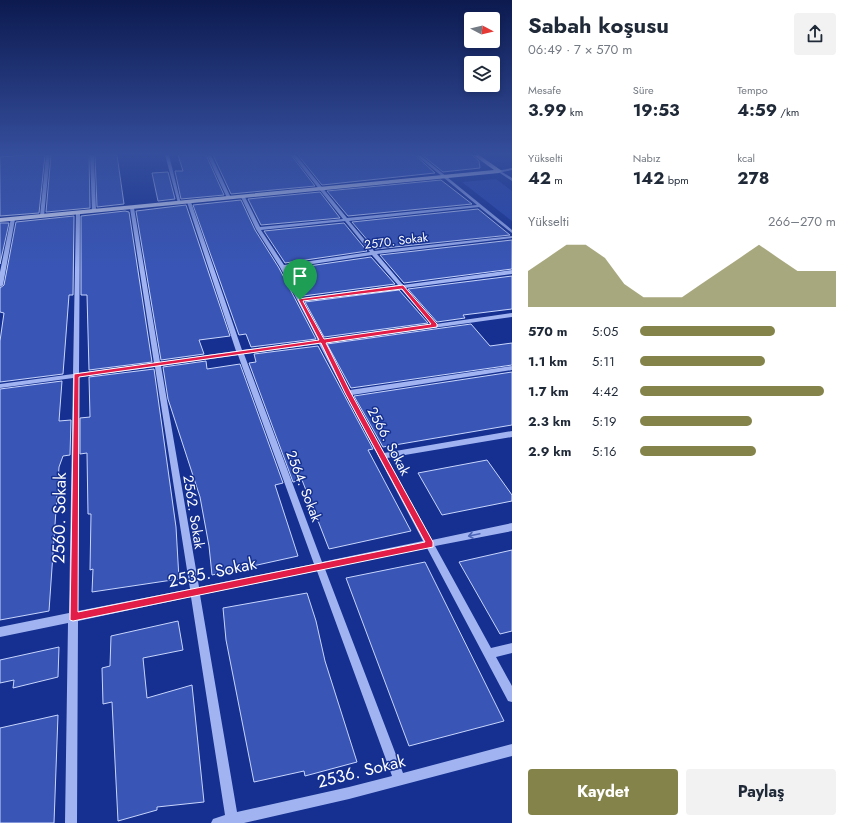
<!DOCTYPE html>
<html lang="tr">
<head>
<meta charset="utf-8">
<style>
	:root { --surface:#fff; --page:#f2f2f3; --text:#1f2937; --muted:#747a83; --accent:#84844a }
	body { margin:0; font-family:Jost,sans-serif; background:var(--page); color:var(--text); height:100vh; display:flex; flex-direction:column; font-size:15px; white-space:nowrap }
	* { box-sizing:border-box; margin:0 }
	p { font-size:13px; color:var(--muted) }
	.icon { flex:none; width:22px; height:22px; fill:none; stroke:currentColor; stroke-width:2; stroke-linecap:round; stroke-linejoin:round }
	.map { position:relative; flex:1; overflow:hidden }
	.side { display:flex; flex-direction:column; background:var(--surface); width:340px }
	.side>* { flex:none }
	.needle { width:26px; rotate:97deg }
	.buttons { position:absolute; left:464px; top:12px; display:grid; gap:8px }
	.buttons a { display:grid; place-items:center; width:36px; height:36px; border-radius:4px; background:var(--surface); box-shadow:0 2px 6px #0003; font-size:20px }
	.pin { position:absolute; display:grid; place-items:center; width:34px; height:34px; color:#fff; margin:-41px -17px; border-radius:50% 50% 50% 0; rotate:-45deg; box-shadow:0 0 4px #0007 }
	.pin .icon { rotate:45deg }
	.round { display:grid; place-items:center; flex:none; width:42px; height:42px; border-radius:4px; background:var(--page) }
	.head { display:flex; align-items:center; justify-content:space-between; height:68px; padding:0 16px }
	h1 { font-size:22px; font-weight:700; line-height:30px }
	.figures { display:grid; grid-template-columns:repeat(3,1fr); gap:6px; height:68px; padding:4px 16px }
	.figures div { display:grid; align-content:center }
	.figures b { font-size:17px; font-weight:700 }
	.figures small { font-size:11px; font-weight:400 }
	.figures p { font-size:11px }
	.chart { height:112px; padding:8px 16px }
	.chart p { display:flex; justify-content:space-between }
	.chart svg { width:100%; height:72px; margin-top:4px; fill:var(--accent); opacity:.7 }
	.action { display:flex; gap:8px; margin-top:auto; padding:8px 16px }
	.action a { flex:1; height:46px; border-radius:4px; background:var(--accent); color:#fff; font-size:16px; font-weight:700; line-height:46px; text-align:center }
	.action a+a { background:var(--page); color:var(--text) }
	ul { padding:0 16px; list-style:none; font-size:13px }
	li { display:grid; grid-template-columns:64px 48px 1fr; align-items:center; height:30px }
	li i { height:10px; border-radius:5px; background:var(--accent) }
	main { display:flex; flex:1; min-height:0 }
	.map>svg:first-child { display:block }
	.green { fill:#2747af }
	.building { fill:#3956b7; stroke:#c8d5fc }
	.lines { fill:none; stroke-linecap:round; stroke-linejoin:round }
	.minor { fill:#a1b4f1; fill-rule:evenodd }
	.major { fill:#ebefff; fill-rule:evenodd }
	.oneway { stroke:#4d65b7 }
	.route { fill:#e11d48; stroke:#fff; fill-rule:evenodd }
	.labels { text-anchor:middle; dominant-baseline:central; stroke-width:3; stroke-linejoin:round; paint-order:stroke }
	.far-street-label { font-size:12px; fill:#fff; stroke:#153090 }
	.street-label { font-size:14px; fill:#fff; stroke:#153090 }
	.near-street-label { font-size:17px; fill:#fff; stroke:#153090 }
</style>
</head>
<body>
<main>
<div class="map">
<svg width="512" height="823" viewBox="0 0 512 823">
	<rect width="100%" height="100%" fill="#153090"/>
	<path class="green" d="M496 179 512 191V221L462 182Z"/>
	<path class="building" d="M29 155H45L39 213 0 216V157Z
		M51 155H89L90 208 46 212Z
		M95 155H117L124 204 97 207Z
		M178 155H206L224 195 181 199 175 171H183Z
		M213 155H291L315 186 231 194Z
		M298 155H415L435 173 322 185Z
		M422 155H472L479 161 480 168 443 172Z
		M168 172 175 199 158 201 152 173Z
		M441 180 472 204 348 216 327 191Z
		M320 192 340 218 261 225 248 199Z
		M241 200 255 230 279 268 316 339 251 347 246 334 239 335 193 205Z
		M186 205 230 336 199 340 204 354 161 360 136 211Z
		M478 209 510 235 375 249 352 222Z
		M125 211 129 212 152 362 89 370 87 295H81V216Z
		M74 216 73 295H69L63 374 0 382V341L4 313 0 312V288L4 285 16 222Z
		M0 223H9L0 264Z
		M344 223 367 251 285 263 264 231Z
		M512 240V269L404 283 380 255Z
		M371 257 395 284 303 296 288 269Z
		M512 276V309L463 315 465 318 437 322 408 289Z
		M399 290 428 323 324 337 305 302Z
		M471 324 490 346 512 343V365L351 388 327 344Z
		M318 346 373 449 368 450 411 531 329 549 302 480 293 482 249 363 256 362 254 354Z
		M206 361 207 369 240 364 283 483 275 485 298 556 212 575 209 546 200 497 168 399 163 367Z
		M154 369 176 527 179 579 92 592 93 569 90 570 91 514H88L87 453 80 454V418L90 417 89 377Z
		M512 372V425L383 447 354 396Z
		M62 381 59 421 71 420 70 455 63 456 59 467 49 611 0 620V389Z
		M487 460 512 495V501L442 515 418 473Z
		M512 550V631L500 634 459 562Z
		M425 562 504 721 409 746 346 578Z
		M307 593 316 621 325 661 357 762 305 776 304 771 254 782 226 640 223 608Z
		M178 621 183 650 143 658 147 698 192 685 204 802 157 807V810L118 821 112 702 103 704 102 668 110 666 111 636Z
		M59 647 58 677 13 688 14 680 0 683V660Z
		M58 715 54 823H0V728Z"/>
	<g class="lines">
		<path class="minor" d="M46 155H50L44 216 42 217 40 216Z
			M90 155H94L96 211 94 212 92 211Z
			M165 155H169L181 204 178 203Z
			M207 155H211L231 198 230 199 227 198Z
			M292 155H296L347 218 477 205 416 155H420L512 230V233L479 207 349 221 374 251 512 236V238L377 254 403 285 512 270V274L405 288 436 324 512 313V317L325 343 350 390 512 366V370L352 395 384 453 512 431V437L387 458 432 540 512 523V531L435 546 491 648 512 643V653L496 657 512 686V702L508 701 427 548 325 569 403 773 512 744V756L349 799 244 823H211L213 819 225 815 191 597 78 621 77 823H65L68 623 0 637V627L69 613 73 378 0 388V384L73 374 76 213 78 212 80 213 79 373 154 363 130 208 132 207 134 208 160 362 236 351 187 202 189 201 191 202 242 350 318 340 280 267 256 229 241 197 243 196 245 197 260 227 343 219ZM345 221 370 252 284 265 261 230ZM372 255 398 285 302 298 286 268ZM400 288 431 324 323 339 303 301ZM319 344 423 541 322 562 244 354ZM238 355 314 564 199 587 161 366ZM155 367 190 589 78 611 79 377ZM317 571 392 776 349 787 237 812 200 595Z
			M512 168V170L502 172 512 178V181L497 171Z
			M11 218 15 219 3 285 0 287V272Z"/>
		<path class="major" d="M473 155H479L502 171 499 173 0 222V218L494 170Z"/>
	</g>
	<defs><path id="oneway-shaft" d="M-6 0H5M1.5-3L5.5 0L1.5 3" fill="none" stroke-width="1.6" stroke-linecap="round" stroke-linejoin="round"/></defs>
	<use class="oneway" href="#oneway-shaft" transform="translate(474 535) rotate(168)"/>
	<linearGradient id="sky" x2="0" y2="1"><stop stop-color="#0c1a4f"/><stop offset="0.57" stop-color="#354e9c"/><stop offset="1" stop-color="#354e9c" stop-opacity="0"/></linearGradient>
	<rect width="512" height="270" fill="url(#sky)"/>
	<path class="route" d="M403 285 437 324V327L326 343 351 393 433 542V547L73 621 70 620 74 374 319 340 298 299ZM402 289 431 324 324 339 303 301ZM321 343 345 393 425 542 78 612 79 377Z"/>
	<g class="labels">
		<g class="far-street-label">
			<text transform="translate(396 241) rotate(-7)">2570. Sokak</text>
		</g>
		<g class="street-label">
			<text transform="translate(389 441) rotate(62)">2566. Sokak</text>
			<text transform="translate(304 486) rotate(69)">2564. Sokak</text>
			<text transform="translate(194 512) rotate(81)">2562. Sokak</text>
		</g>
		<g class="near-street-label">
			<text transform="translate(59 518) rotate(-89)">2560. Sokak</text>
			<text transform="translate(212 572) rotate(-12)">2535. Sokak</text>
			<text transform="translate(361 771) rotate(-14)">2536. Sokak</text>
		</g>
	</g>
</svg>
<div class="buttons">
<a><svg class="needle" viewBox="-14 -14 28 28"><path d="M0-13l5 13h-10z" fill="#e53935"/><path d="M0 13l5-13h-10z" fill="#747a83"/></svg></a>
<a><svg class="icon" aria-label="layers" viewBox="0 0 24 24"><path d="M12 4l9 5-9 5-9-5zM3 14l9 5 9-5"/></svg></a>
</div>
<div class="pin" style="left:300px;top:300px;background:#1e9e55"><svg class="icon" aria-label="arrive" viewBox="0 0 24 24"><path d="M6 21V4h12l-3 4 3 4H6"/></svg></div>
</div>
<section class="side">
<div class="head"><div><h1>Sabah koşusu</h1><p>06:49 · 7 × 570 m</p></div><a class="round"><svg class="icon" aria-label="share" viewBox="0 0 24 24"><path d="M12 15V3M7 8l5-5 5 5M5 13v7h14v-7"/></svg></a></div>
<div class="figures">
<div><p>Mesafe</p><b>3.99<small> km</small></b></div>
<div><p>Süre</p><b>19:53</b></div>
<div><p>Tempo</p><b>4:59<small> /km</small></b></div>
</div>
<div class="figures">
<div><p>Yükselti</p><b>42<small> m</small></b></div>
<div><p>Nabız</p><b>142<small> bpm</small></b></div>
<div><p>kcal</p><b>278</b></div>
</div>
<div class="chart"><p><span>Yükselti</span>266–270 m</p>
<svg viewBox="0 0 160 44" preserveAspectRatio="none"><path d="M0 44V22L10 14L20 6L30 6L40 14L50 30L60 38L70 38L80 38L90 30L100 22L110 14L120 6L130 14L140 22L150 22L160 22V44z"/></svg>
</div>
<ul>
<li><b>570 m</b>5:05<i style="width:69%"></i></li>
<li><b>1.1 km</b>5:11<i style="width:64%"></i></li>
<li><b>1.7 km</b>4:42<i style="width:94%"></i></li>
<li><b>2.3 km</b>5:19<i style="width:57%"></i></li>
<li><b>2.9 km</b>5:16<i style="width:59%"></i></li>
</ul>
<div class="action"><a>Kaydet</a><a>Paylaş</a></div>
</section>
</main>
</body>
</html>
